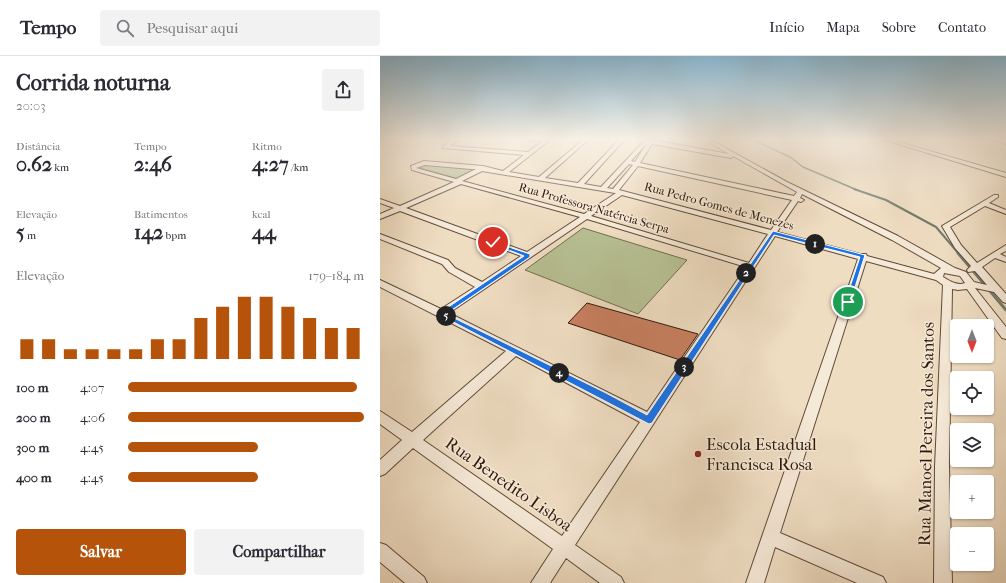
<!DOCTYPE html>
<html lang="pt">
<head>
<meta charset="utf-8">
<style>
	:root { --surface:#fff; --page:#f2f2f3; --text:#2b2b33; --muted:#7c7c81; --line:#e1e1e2; --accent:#b45309 }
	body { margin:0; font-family:"IM FELL French Canon",serif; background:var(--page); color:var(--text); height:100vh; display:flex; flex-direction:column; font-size:15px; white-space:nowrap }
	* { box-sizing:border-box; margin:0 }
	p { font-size:13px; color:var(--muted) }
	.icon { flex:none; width:22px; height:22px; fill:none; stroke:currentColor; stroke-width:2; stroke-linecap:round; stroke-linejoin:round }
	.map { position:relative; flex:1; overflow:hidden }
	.details { display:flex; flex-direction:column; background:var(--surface); width:380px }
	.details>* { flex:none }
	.needle { width:26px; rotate:180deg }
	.fabs { position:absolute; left:570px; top:263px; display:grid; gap:8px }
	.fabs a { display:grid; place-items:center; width:44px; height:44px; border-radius:4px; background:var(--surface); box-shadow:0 1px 3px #0004; font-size:20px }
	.pin { position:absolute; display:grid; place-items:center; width:34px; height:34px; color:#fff; margin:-17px; border:2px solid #fff; border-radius:50%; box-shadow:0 1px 4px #0007 }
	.km { position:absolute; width:20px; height:20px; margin:-10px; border-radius:50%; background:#222; color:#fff; font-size:11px; line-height:20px; text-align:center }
	.round { display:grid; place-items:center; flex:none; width:42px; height:42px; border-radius:4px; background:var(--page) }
	.head { display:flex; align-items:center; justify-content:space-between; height:68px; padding:0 16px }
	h1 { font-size:22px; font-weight:700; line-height:30px }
	.figures { display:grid; grid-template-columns:repeat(3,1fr); gap:6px; height:68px; padding:4px 16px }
	.figures div { display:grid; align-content:center }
	.figures b { font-size:20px; font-weight:700 }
	.figures small { font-size:11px; font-weight:400 }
	.figures p { font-size:11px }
	.chart { height:112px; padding:8px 16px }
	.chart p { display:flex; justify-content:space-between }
	.chart svg { width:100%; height:72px; margin-top:4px; stroke:var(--accent); stroke-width:6 }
	.action { display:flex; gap:8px; margin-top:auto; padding:8px 16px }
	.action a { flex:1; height:46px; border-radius:4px; background:var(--accent); color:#fff; font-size:16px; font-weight:700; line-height:46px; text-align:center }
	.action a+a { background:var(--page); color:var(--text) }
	ul { padding:0 16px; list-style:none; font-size:13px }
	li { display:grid; grid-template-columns:64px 48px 1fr; align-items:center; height:30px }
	li i { height:10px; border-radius:5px; background:var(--accent) }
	header { display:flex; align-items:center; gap:24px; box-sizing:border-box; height:56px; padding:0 20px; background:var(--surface); border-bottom:1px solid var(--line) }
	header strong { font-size:19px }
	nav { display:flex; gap:22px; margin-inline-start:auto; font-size:14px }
	.search { width:280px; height:36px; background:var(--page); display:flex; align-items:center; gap:10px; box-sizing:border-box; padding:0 14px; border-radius:4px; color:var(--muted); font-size:15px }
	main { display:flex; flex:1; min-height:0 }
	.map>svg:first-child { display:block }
	.green { fill:#b7c194; stroke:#746d50 }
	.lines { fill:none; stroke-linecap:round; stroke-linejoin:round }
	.stream-far2 { stroke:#707b6d; stroke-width:1.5 }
	.stream-far1 { stroke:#707b6d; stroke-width:2 }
	.stream { stroke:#707b6d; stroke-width:3 }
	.building { fill:#c88061; stroke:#30190b }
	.minor-casing { stroke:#604a39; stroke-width:2 }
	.minor { fill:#f5e9d7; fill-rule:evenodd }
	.route { fill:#1a73e8; stroke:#fff }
	.poi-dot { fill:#8f2418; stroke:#f5e9d7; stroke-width:1.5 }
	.labels { text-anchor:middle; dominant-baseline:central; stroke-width:3; stroke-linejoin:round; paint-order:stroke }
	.far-street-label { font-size:12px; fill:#30190b; stroke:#f5e9d7 }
	.near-street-label { font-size:17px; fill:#30190b; stroke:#f5e9d7 }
	.near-poi-label { font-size:17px; fill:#30190b; stroke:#f5e9d7; text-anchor:start }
</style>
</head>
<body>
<header>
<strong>Tempo</strong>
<div class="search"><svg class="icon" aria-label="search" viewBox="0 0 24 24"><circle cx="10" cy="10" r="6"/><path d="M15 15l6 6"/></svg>Pesquisar aqui</div>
<nav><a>Início</a><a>Mapa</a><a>Sobre</a><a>Contato</a></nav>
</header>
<main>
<section class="details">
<div class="head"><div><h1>Corrida noturna</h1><p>20:03</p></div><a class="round"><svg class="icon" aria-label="share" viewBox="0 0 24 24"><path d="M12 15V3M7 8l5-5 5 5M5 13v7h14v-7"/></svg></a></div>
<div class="figures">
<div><p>Distância</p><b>0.62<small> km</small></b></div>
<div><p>Tempo</p><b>2:46</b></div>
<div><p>Ritmo</p><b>4:27<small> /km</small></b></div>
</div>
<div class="figures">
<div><p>Elevação</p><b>5<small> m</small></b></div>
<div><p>Batimentos</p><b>142<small> bpm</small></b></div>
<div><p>kcal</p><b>44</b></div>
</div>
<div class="chart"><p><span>Elevação</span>179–184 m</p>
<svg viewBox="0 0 160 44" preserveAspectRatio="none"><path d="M5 44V32M15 44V32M25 44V38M35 44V38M45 44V38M55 44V38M65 44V32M75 44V32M85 44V19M95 44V12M105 44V6M115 44V6M125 44V12M135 44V19M145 44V25M155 44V25"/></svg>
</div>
<ul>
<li><b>100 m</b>4:07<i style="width:97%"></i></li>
<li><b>200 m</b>4:06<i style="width:100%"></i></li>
<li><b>300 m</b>4:45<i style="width:55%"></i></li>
<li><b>400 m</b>4:45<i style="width:55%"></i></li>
</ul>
<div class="action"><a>Salvar</a><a>Compartilhar</a></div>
</section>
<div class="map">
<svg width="626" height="527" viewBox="0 0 626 527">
	<rect width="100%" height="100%" fill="#efddc2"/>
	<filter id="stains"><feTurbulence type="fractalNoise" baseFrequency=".005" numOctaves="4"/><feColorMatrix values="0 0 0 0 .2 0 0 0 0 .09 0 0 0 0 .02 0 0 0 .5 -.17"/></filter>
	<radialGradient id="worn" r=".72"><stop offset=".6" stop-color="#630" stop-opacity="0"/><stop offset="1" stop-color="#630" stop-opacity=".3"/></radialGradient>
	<path class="green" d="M42 108 98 113 78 123 37 111Z
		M203 172 307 204 258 258 145 214Z"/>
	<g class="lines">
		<path class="stream-far2" d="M371 83 410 101 423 111 477 134"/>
		<path class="stream-far1" d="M474 133 506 144 556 171 579 198"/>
		<path class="stream" d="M578 197 626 254"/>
	</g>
	<path class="building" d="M207 247 318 278 300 304 188 267Z"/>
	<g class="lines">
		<defs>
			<path id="minor" d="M74 83H79L70 90 148 96 163 85 147 84 145 83H171L129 116 159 121 204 83H209L165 122 198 127 240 83H245L204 128 221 131 266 83 349 98 324 83H329L407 126 518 180 575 212 586 216 594 226 607 229 595 215 588 216 587 214 591 210 575 192 562 170 614 139H618V141L609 147 626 154V158L605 150 570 171 581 189 597 207 626 189V195L620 198 626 201V206L615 202 602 211 626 238V247L623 246 614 236 595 232 626 271V283L622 282 587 233 578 234 572 233 569 411 572 527H554L555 411 563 229 556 224 486 205 400 477 503 521 506 527H477L395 491 384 527H366L478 203 395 180 195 489 241 521 244 527H220L186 502 170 527H151L173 493 33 392 5 418 0 420V404L22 384 0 368V355L32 376 126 295 0 231V224L61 253 95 231 69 216 62 208 0 183V178L68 204 75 212 102 226 141 200 20 155 0 163V158L14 152 0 147V143L20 150 74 126 32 114 31 110 44 105 103 110 123 115 144 99 63 92V90ZM267 87 255 106 251 105ZM272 88 351 102 353 100 417 136 414 140 260 107ZM249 108 253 109 233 133 227 132ZM45 109 91 113H96L76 123 36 112ZM258 110 412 144 391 174 239 134ZM102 115 235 137H236L204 158 82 125ZM81 128 200 161 147 196 26 152ZM422 138 512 184 561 212 554 218 487 200 486 198H480L397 176 418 145 421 146 424 144 420 142ZM242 139 388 178 369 207 211 160ZM207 163 366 211 267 356 69 257ZM564 217 580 220 585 227C577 230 570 225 563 221ZM136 300 260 366 182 480 43 384Z
				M502 83H508L626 117V121Z
				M613 83 626 84V88L613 84Z
				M0 487 6 489 44 521 47 527H25L0 506Z"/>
		</defs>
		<use href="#minor" class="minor-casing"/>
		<use href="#minor" class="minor"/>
	</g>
	<linearGradient id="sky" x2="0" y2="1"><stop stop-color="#89b7d1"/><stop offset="0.53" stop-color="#f8f0e4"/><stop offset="1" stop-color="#f8f0e4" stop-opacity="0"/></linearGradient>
	<rect width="626" height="157" fill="url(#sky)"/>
	<path class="route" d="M393 175 485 199 470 247 465 246 480 201 394 179 272 367 269 368 58 258 144 200 111 187V185L150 198V201L66 258 226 337 267 359Z"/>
	<circle class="poi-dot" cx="318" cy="398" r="4"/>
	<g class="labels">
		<g class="far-street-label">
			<text transform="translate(339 150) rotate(15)">Rua Pedro Gomes de Menezes</text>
			<text transform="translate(214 152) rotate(16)">Rua Professora Natércia Serpa</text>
		</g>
		<g class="near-street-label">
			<text transform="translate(546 378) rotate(-89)">Rua Manoel Pereira dos Santos</text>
			<text transform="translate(129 428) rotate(35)">Rua Benedito Lisboa</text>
		</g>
		<g class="near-poi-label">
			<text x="326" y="388">Escola Estadual<tspan x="326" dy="20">Francisca Rosa</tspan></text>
		</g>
	</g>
	<rect width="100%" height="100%" filter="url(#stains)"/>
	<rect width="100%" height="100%" fill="url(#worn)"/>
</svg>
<div class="fabs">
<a><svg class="needle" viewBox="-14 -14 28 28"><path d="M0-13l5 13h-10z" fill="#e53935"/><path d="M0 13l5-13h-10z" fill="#7c7c81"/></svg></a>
<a><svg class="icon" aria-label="locate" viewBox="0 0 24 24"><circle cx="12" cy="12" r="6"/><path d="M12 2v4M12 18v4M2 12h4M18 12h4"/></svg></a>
<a><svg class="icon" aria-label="layers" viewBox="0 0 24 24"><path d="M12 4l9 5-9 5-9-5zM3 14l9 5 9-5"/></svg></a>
<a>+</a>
<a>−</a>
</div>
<div class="pin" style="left:468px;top:246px;background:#1e9e55"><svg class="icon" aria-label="arrive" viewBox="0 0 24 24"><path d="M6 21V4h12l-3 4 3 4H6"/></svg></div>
<div class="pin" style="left:113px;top:186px;background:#d93025"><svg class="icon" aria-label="check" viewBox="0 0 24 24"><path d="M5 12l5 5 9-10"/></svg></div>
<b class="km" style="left:435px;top:188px">1</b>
<b class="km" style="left:366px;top:217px">2</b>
<b class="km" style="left:304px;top:311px">3</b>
<b class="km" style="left:179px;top:317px">4</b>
<b class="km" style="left:66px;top:260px">5</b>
</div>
</main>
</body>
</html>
